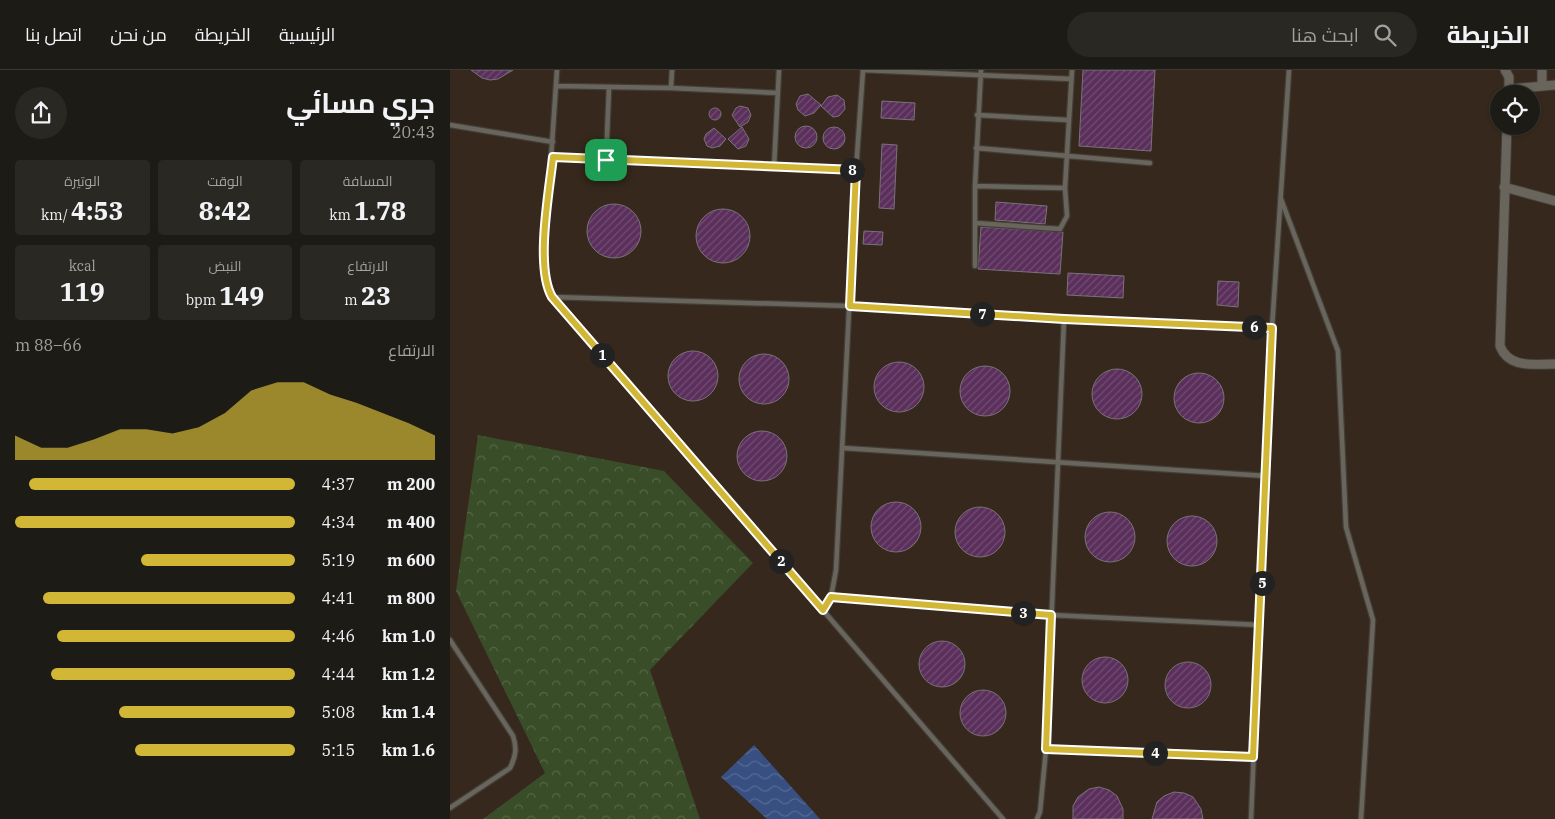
<!DOCTYPE html>
<html lang="ar">
<head>
<meta charset="utf-8">
<style>
	:root { --surface:#1d1b16; --page:#2a2823; --text:#f1f3f6; --muted:#a0a1a1; --line:#3b3935; --accent:#d2b736 }
	body { margin:0; font-family:"IBM Plex Serif",Cairo,serif; background:var(--page); color:var(--text); direction:rtl; height:100vh; display:flex; flex-direction:column; font-size:19px; white-space:nowrap }
	* { box-sizing:border-box; margin:0 }
	p { font-size:16px; color:var(--muted) }
	.icon { flex:none; width:28px; height:28px; fill:none; stroke:currentColor; stroke-width:2; stroke-linecap:round; stroke-linejoin:round }
	.map { position:relative; flex:1; overflow:hidden; direction:ltr }
	.details { display:flex; flex-direction:column; background:var(--surface); width:450px }
	.details>* { flex:none }
	.controls { position:absolute; left:1040px; top:15px; display:grid; gap:10px }
	.controls a { display:grid; place-items:center; width:50px; height:50px; border-radius:50%; background:var(--surface); box-shadow:0 1px 4px #0004,0 0 0 1px var(--line); font-size:25px }
	.pin { position:absolute; display:grid; place-items:center; width:42px; height:42px; color:#fff; margin:-21px; border-radius:10px; box-shadow:0 2px 8px #0006 }
	.km { position:absolute; width:25px; height:25px; margin:-12px; border-radius:50%; background:#222; color:#fff; font-size:14px; line-height:25px; text-align:center }
	.round { display:grid; place-items:center; flex:none; width:52px; height:52px; border-radius:26px; background:var(--page) }
	.head { display:flex; align-items:center; justify-content:space-between; height:85px; padding:0 15px }
	h1 { font-size:28px; font-weight:700; line-height:38px }
	.figures { display:grid; grid-template-columns:repeat(3,1fr); gap:8px; height:85px; padding:5px 15px }
	.figures div { display:grid; align-content:center; border-radius:5px; background:var(--page); text-align:center }
	.figures b { font-size:25px; font-weight:700 }
	.figures small { font-size:14px; font-weight:400 }
	.figures p { font-size:14px }
	.chart { height:140px; padding:10px 15px }
	.chart p { display:flex; justify-content:space-between }
	.chart svg { width:100%; height:90px; margin-top:5px; fill:var(--accent); opacity:.7 }
	ul { padding:0 15px; list-style:none; font-size:16px }
	li { display:grid; grid-template-columns:80px 60px 1fr; align-items:center; height:38px }
	li i { height:12px; border-radius:6px; background:var(--accent) }
	header { display:flex; align-items:center; gap:30px; box-sizing:border-box; height:70px; padding:0 25px; background:var(--surface); border-bottom:1px solid var(--line) }
	header strong { font-size:24px }
	nav { display:flex; gap:28px; margin-inline-start:auto; font-size:18px }
	.search { width:350px; height:45px; background:var(--page); display:flex; align-items:center; gap:12px; box-sizing:border-box; padding:0 18px; border-radius:28px; color:var(--muted); font-size:19px }
	main { display:flex; flex:1; min-height:0 }
	.map>svg:first-child { display:block }
	.industrial { fill:#36281c; fill-rule:evenodd }
	.forest { fill:url(#forest-crowns) }
	.water { fill:url(#water-waves) }
	.building { fill:url(#building-hatch); stroke:#797279 }
	.lines { fill:none; stroke-linecap:round; stroke-linejoin:round }
	.lane-casing { stroke:#413e38; stroke-width:7 }
	.street-casing { stroke:#413e38; stroke-width:11 }
	.lane { stroke:#69655d; stroke-width:4.5 }
	.street { stroke:#69655d; stroke-width:9 }
	.route-casing { stroke:#fff; stroke-width:10 }
	.route { stroke:#d2b736; stroke-width:6 }
</style>
</head>
<body>
<header>
<strong>الخريطة</strong>
<div class="search"><svg class="icon" aria-label="search" viewBox="0 0 24 24"><circle cx="10" cy="10" r="6"/><path d="M15 15l6 6"/></svg>ابحث هنا</div>
<nav><a>الرئيسية</a><a>الخريطة</a><a>من نحن</a><a>اتصل بنا</a></nav>
</header>
<main>
<div class="map">
<svg width="1105" height="749" viewBox="0 0 1105 749">
	<defs>
		<pattern id="forest-crowns" width="20" height="18" patternUnits="userSpaceOnUse" patternTransform="scale(1.25)"><rect width="20" height="18" fill="#394d28"/><path d="M2 6a3 3 0 1 1 6 0M12 15a3 3 0 1 1 6 0" fill="none" stroke="#566747"/></pattern>
		<pattern id="water-waves" width="16" height="10" patternUnits="userSpaceOnUse" patternTransform="scale(1.25)"><rect width="16" height="10" fill="#384f81"/><path d="M0 5q4-4 8 0t8 0" fill="none" stroke="#556993"/></pattern>
		<pattern id="building-hatch" width="6" height="6" patternUnits="userSpaceOnUse" patternTransform="scale(1.25)"><rect width="6" height="6" fill="#5a2f5b"/><path d="M-1 1l2-2M0 6l6-6M5 7l2-2" fill="none" stroke="#724d73"/></pattern>
	</defs>
	<rect width="100%" height="100%" fill="#27241d"/>
	<path class="industrial" d="M0 0H1105V749H0ZM1049 24H1081V56H1049Z"/>
	<path class="forest" d="M28 365 214 401 303 493 200 600 250 749H33L95 703 6 521Z"/>
	<path class="water" d="M304 675 370 749H317L271 707Z"/>
	<path class="building" d="M21 0H63L48 9 40 10 32 8Z
		M633 0H705L701 81 629 76Z
		M358 24 371 35 364 43 355 46 348 40 346 34 350 26Z
		M387 25 394 30 395 39 389 46 383 47 371 36 378 27Z
		M432 31 465 33 464 50 431 48Z
		M290 36 298 38 301 45 298 52 290 57 282 45 286 38Z
		M259 44a6 6 0 1 1 12 0a6 6 0 1 1-12 0Z
		M345 67a11 11 0 1 1 22 0a11 11 0 1 1-22 0Z
		M373 68a11 11 0 1 1 22 0a11 11 0 1 1-22 0Z
		M292 57 299 69 296 76 288 79 278 69Z
		M264 58 276 69 270 76 262 78 257 76 254 69 256 64Z
		M432 74 447 75 444 139 429 138Z
		M546 132 597 136 595 154 545 150Z
		M137 161a27 27 0 1 1 54 0a27 27 0 1 1-54 0Z
		M246 166a27 27 0 1 1 54 0a27 27 0 1 1-54 0Z
		M531 157 613 162 610 204 528 199Z
		M414 161 433 162 432 175 413 174Z
		M618 203 674 206 673 228 617 225Z
		M768 211 789 212 788 237 767 235Z
		M218 306a25 25 0 1 1 50 0a25 25 0 1 1-50 0Z
		M289 309a25 25 0 1 1 50 0a25 25 0 1 1-50 0Z
		M424 317a25 25 0 1 1 50 0a25 25 0 1 1-50 0Z
		M510 321a25 25 0 1 1 50 0a25 25 0 1 1-50 0Z
		M642 324a25 25 0 1 1 50 0a25 25 0 1 1-50 0Z
		M724 328a25 25 0 1 1 50 0a25 25 0 1 1-50 0Z
		M287 386a25 25 0 1 1 50 0a25 25 0 1 1-50 0Z
		M421 457a25 25 0 1 1 50 0a25 25 0 1 1-50 0Z
		M505 462a25 25 0 1 1 50 0a25 25 0 1 1-50 0Z
		M635 467a25 25 0 1 1 50 0a25 25 0 1 1-50 0Z
		M717 471a25 25 0 1 1 50 0a25 25 0 1 1-50 0Z
		M469 594a23 23 0 1 1 46 0a23 23 0 1 1-46 0Z
		M632 610a23 23 0 1 1 46 0a23 23 0 1 1-46 0Z
		M715 615a23 23 0 1 1 46 0a23 23 0 1 1-46 0Z
		M510 643a23 23 0 1 1 46 0a23 23 0 1 1-46 0Z
		M649 717 659 720 667 726 673 739V749H623V736L628 727 639 719Z
		M724 722 734 723 743 727 751 739 753 749H702L707 732 714 726Z"/>
	<g class="lines">
		<defs>
			<path id="lane" d="M107 0 94 192 95 210 103 227 553 749
				M413 0 621 9
				M106 16 221 18 328 23
				M221 18 222 0
				M527 45 618 50
				M0 55 103 72
				M526 78 700 93
				M103 87 406 100
				M156 90 159 18
				M324 97 329 0
				M525 116 615 118
				M831 129 888 281 896 457 923 550 911 749
				M525 153 610 159 617 146 615 118 622 0
				M525 196V116L531 0
				M103 227 400 236 614 249 822 258
				M393 378 817 406
				M381 527 601 545 810 555
				M373 541 381 527 386 500 406 100 413 0
				M0 570 63 666C67 678 66 686 60 698L0 738
				M596 679 803 687
				M587 749 590 742 596 679 614 249
				M801 749 822 258 839 0"/>
			<path id="street" d="M1055 0 1059 7V24
				M1092 14V0
				M1059 19 1105 15
				M1057 56 1050 276C1059 299 1084 294 1105 294
				M1054 117 1105 131"/>
		</defs>
		<use href="#lane" class="lane-casing"/>
		<use href="#street" class="street-casing"/>
		<use href="#lane" class="lane"/>
		<use href="#street" class="street"/>
	</g>
	<g class="lines">
		<defs>
			<path id="route" d="M103 87 406 100 400 236 614 249 822 258 803 687 596 679 601 545 381 527 373 540 102 227C85 197 99 123 103 87Z"/>
		</defs>
		<use href="#route" class="route-casing"/>
		<use href="#route" class="route"/>
	</g>
</svg>
<div class="controls">
<a><svg class="icon" aria-label="locate" viewBox="0 0 24 24"><circle cx="12" cy="12" r="6"/><path d="M12 2v4M12 18v4M2 12h4M18 12h4"/></svg></a>
</div>
<div class="pin" style="left:156px;top:90px;background:#1e9e55"><svg class="icon" aria-label="arrive" viewBox="0 0 24 24"><path d="M6 21V4h12l-3 4 3 4H6"/></svg></div>
<b class="km" style="left:152px;top:285px">1</b>
<b class="km" style="left:331px;top:491px">2</b>
<b class="km" style="left:573px;top:543px">3</b>
<b class="km" style="left:705px;top:683px">4</b>
<b class="km" style="left:812px;top:513px">5</b>
<b class="km" style="left:804px;top:257px">6</b>
<b class="km" style="left:532px;top:244px">7</b>
<b class="km" style="left:402px;top:100px">8</b>
</div>
<section class="details">
<div class="head"><div><h1>جري مسائي</h1><p>20:43</p></div><a class="round"><svg class="icon" aria-label="share" viewBox="0 0 24 24"><path d="M12 15V3M7 8l5-5 5 5M5 13v7h14v-7"/></svg></a></div>
<div class="figures">
<div><p>المسافة</p><b>1.78<small> km</small></b></div>
<div><p>الوقت</p><b>8:42</b></div>
<div><p>الوتيرة</p><b>4:53<small> /km</small></b></div>
</div>
<div class="figures">
<div><p>الارتفاع</p><b>23<small> m</small></b></div>
<div><p>النبض</p><b>149<small> bpm</small></b></div>
<div><p>kcal</p><b>119</b></div>
</div>
<div class="chart"><p><span>الارتفاع</span>66–88 m</p>
<svg viewBox="0 0 160 44" preserveAspectRatio="none"><path d="M0 44V32L10 38L20 38L30 34L40 29L50 29L60 31L70 28L80 21L90 10L100 6L110 6L120 12L130 16L140 21L150 26L160 32V44z"/></svg>
</div>
<ul>
<li><b>200 m</b>4:37<i style="width:95%"></i></li>
<li><b>400 m</b>4:34<i style="width:100%"></i></li>
<li><b>600 m</b>5:19<i style="width:55%"></i></li>
<li><b>800 m</b>4:41<i style="width:90%"></i></li>
<li><b>1.0 km</b>4:46<i style="width:85%"></i></li>
<li><b>1.2 km</b>4:44<i style="width:87%"></i></li>
<li><b>1.4 km</b>5:08<i style="width:63%"></i></li>
<li><b>1.6 km</b>5:15<i style="width:57%"></i></li>
</ul>
</section>
</main>
</body>
</html>
